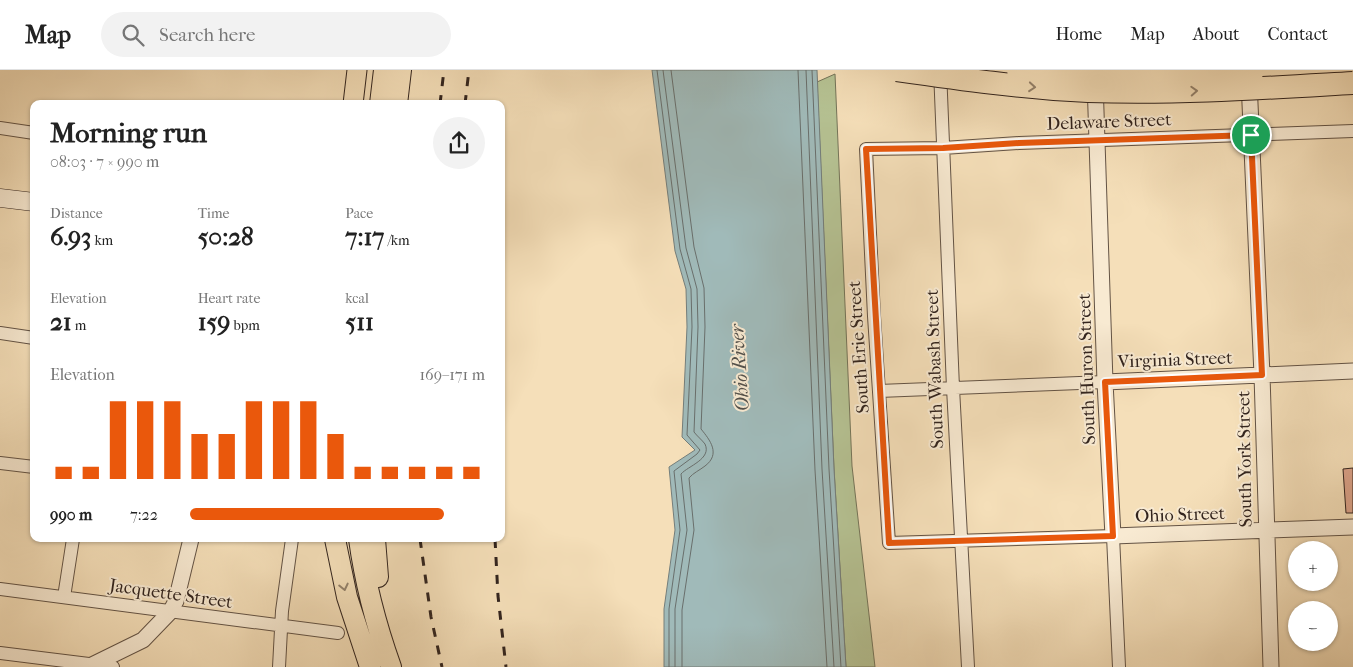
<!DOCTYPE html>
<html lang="en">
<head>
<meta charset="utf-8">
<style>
	:root { --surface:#fff; --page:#f2f2f2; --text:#222; --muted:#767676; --line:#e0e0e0; --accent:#ea580c }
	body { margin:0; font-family:"IM FELL French Canon",serif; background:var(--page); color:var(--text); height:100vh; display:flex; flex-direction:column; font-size:19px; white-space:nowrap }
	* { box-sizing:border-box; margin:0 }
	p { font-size:16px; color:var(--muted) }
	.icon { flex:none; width:28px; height:28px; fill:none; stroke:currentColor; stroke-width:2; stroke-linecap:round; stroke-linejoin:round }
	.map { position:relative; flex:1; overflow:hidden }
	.details { position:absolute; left:30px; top:30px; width:475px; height:442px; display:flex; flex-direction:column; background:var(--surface); border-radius:10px; box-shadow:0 1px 4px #0004 }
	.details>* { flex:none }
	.fabs { position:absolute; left:1288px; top:471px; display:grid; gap:10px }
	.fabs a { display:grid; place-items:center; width:50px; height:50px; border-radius:50%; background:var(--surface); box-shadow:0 1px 4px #0004; font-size:25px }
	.pin { position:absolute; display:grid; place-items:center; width:42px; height:42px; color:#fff; margin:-21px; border:2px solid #fff; border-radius:50%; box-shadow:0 1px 5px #0007 }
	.round { display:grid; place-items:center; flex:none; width:52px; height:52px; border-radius:26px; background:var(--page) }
	.summary { display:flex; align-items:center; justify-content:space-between; height:85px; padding:0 20px }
	h1 { font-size:28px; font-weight:800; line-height:38px }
	.figures { display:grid; grid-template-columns:repeat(3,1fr); gap:8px; height:85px; padding:5px 20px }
	.figures div { display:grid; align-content:center }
	.figures b { font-size:25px; font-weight:800 }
	.figures small { font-size:14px; font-weight:400 }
	.figures p { font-size:14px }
	.chart { height:140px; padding:10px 20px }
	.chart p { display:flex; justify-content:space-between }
	.chart svg { width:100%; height:90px; margin-top:5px; stroke:var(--accent); stroke-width:6 }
	ul { padding:0 20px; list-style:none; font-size:16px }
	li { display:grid; grid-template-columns:80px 60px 1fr; align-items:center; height:38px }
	li i { height:12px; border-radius:6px; background:var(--accent) }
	header { display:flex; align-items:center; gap:30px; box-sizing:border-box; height:70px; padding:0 25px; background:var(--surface); border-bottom:1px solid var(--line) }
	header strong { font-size:24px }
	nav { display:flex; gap:28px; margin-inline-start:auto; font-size:18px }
	.search { width:350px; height:45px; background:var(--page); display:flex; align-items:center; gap:12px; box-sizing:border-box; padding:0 18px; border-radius:28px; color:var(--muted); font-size:19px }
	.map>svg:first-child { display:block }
	.green { fill:#b6c394; stroke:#747459 }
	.water { fill:#a0bab9; stroke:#747e7b }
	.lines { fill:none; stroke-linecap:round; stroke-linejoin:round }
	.shore { stroke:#696f6c; stroke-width:1 }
	.building { fill:#dba38a; stroke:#32241e }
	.minor-casing { stroke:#635345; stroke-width:14 }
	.tertiary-casing { stroke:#635345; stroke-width:17 }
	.secondary-casing { stroke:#32241e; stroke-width:19 }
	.primary-casing { stroke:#32241e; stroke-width:21 }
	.trunk-casing { stroke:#32241e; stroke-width:22 }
	.minor { stroke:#f8ead2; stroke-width:12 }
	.tertiary { stroke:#f8ead2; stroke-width:15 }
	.secondary { stroke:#f8ead2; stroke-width:18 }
	.primary { stroke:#f5dfb9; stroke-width:19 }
	.trunk { stroke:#f5dfb9; stroke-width:20 }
	.rail { stroke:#32241e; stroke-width:3; stroke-dasharray:9 9; stroke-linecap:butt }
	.motorway-bridge-casing { stroke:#32241e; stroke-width:24; stroke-linecap:butt }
	.motorway-bridge { stroke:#f5dfb9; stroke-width:22 }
	.oneway { stroke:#94826c }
	.route-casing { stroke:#fff; stroke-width:10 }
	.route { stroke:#ea580c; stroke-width:6 }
	.labels { text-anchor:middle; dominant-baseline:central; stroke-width:4; stroke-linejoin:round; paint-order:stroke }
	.street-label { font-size:18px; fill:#32241e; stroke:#f8ead2 }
	.water-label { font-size:19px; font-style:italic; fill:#53514c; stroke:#f8ead2 }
</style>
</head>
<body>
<header>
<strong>Map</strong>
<div class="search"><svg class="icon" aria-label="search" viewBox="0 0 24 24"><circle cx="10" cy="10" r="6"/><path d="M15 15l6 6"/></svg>Search here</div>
<nav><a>Home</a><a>Map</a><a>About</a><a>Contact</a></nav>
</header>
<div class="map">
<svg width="1353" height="597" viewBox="0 0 1353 597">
	<rect width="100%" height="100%" fill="#f5dfb9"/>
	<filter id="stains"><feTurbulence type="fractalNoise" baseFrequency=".004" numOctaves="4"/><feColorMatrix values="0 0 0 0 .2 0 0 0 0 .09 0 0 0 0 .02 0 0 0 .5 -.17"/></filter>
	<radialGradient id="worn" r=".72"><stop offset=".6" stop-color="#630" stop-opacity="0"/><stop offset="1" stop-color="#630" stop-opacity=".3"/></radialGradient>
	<path class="green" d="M835 4 852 396 875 597H846L834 399 817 12Z"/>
	<path class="water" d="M652 0H817L834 399 846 597H664V539L675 460 669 397 695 380 682 367 687 257 686 219 675 181Z"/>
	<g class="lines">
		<path class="shore" d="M657 0 680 179 691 219 692 257 687 365 700 380 697 384 674 401 680 460 669 539V597
			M663 0 686 178 697 219 698 257 694 362C697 366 702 370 705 374 712 389 688 396 681 404L687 460 675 539V597
			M671 0 694 177 704 218 705 257 701 359C710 370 721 384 705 396 700 400 693 403 689 408L694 460 682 540V597
			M798 0 815 400 827 597
			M806 0 822 399 834 597
			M812 0 829 399 841 597"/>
	</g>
	<path class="building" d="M1353 398V443H1346L1343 399Z"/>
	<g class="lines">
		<defs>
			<path id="minor" d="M940 0 953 318 968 597
				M0 58 34 63
				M0 263 34 268
				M879 321 1105 312
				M0 393 34 397
				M0 519 338 563
				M64 527 73 469
				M0 583 113 597
				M279 597 282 541 292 469
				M1119 597 1113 466 889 473 874 246 866 79 943 78 1019 73 1353 61"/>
			<path id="tertiary" d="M1095 11 1105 312 1113 466 1353 457
				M1249 11 1262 305 1271 597
				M1105 312 1353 301
				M88 597 143 570 170 542 176 531 191 469"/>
			<path id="secondary" d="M0 128 34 132"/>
			<path id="primary" d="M353 34 357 0"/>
			<path id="trunk" d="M380 34 384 0
				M397 34 401 0
				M335 469 347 527 370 597
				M359 469C365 513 376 555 391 597
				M375 469 378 507"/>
		</defs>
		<use href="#minor" class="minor-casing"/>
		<use href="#tertiary" class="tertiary-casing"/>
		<use href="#secondary" class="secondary-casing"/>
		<use href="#primary" class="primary-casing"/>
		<use href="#trunk" class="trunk-casing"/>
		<use href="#minor" class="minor"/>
		<use href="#tertiary" class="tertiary"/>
		<use href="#secondary" class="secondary"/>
		<use href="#primary" class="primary"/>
		<use href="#trunk" class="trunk"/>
		<path class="rail" d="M440 34 444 0
			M465 34 469 0
			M420 469 431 547 442 597
			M495 469 498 526 506 597"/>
		<defs>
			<path id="motorway-bridge" d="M897 0C960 9 1024 18 1088 21 1177 24 1265 18 1353 13
				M1018 0C1096 7 1174 6 1252 3"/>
		</defs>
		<use href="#motorway-bridge" class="motorway-bridge-casing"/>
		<use href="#motorway-bridge" class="motorway-bridge"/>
	</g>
	<defs><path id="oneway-chevron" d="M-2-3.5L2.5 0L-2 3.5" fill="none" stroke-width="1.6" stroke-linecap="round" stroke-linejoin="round" transform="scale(1.25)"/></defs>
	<g class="oneway">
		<use href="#oneway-chevron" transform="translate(1032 17) rotate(5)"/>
		<use href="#oneway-chevron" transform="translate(1194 21) rotate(-3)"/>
		<use href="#oneway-chevron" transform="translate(344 517) rotate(77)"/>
	</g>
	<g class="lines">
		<defs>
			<path id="route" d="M1251 65 1262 305 1105 312 1113 466 889 473 866 79 943 78 1019 73Z"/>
		</defs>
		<use href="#route" class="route-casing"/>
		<use href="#route" class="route"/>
	</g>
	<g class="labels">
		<g class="street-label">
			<text transform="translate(1109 52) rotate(-2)">Delaware Street</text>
			<text transform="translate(859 277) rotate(-94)">South Erie Street</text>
			<text transform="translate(1175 290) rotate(-2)">Virginia Street</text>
			<text transform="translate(935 299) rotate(-92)">South Wabash Street</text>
			<text transform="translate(1087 299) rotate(-92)">South Huron Street</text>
			<text transform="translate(1245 389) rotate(-91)">South York Street</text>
			<text transform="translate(1180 445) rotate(-2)">Ohio Street</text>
			<text transform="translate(171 524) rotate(8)">Jacquette Street</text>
		</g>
		<g class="water-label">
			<text transform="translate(740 298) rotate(-94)">Ohio River</text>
		</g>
	</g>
	<rect width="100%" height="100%" filter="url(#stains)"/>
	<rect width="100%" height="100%" fill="url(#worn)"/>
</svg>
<div class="fabs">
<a>+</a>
<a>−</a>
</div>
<div class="pin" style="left:1251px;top:65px;background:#1e9e55"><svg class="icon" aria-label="arrive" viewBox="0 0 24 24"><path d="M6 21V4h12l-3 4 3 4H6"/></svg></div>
<section class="details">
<div class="summary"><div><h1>Morning run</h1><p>08:03 · 7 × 990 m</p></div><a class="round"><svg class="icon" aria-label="share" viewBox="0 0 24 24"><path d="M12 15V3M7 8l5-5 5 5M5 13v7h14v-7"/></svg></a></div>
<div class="figures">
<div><p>Distance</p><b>6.93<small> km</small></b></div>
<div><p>Time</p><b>50:28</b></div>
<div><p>Pace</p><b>7:17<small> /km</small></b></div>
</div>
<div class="figures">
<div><p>Elevation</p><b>21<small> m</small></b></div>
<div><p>Heart rate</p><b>159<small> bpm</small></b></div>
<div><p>kcal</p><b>511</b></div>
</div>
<div class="chart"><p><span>Elevation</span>169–171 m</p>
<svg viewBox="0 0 160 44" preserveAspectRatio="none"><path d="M5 44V38M15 44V38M25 44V6M35 44V6M45 44V6M55 44V22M65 44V22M75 44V6M85 44V6M95 44V6M105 44V22M115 44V38M125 44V38M135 44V38M145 44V38M155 44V38"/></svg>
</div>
<ul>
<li><b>990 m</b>7:22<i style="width:86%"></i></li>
</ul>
</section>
</div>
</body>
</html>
